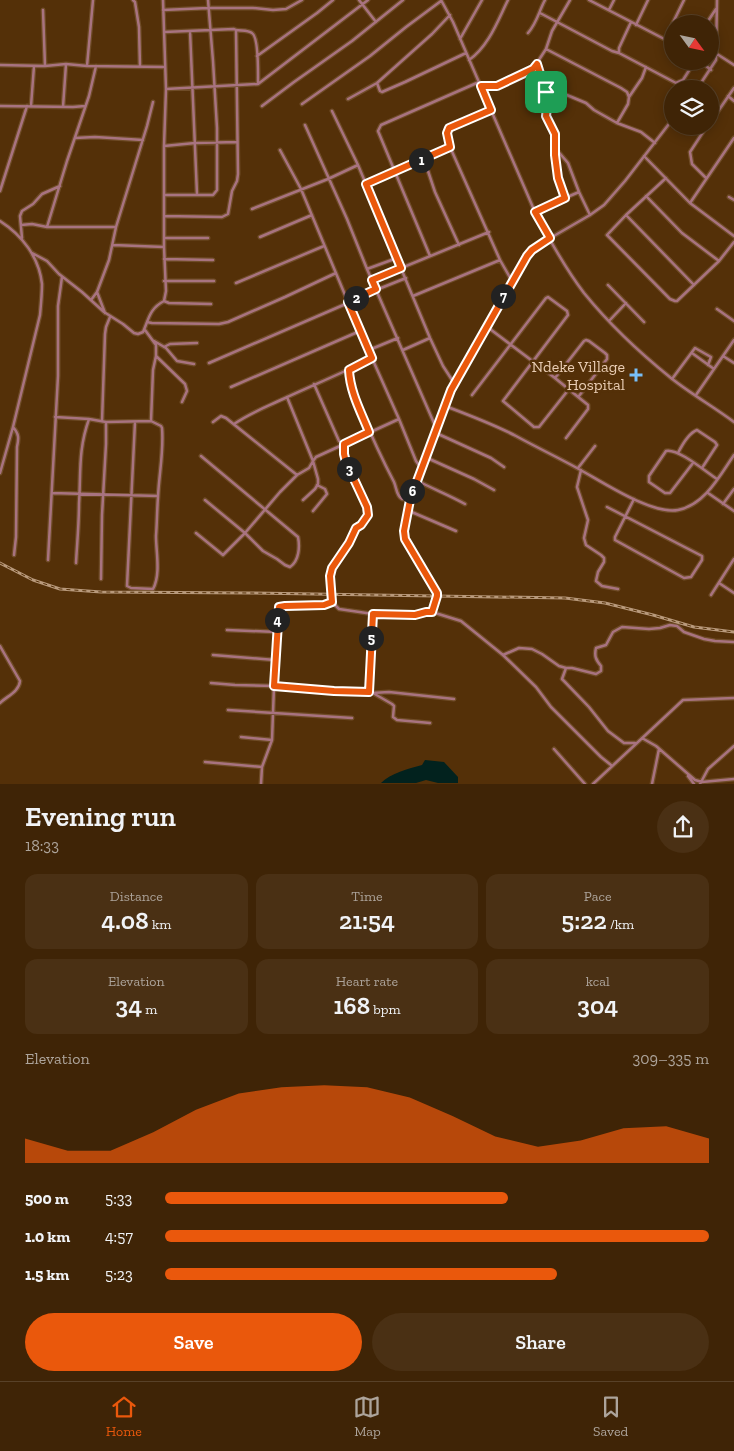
<!DOCTYPE html>
<html lang="en">
<head>
<meta charset="utf-8">
<style>
	:root { --surface:#3f2406; --page:#4a3014; --text:#f1f3f6; --muted:#ada49b; --line:#584128; --accent:#ea580c }
	body { margin:0; font-family:"Zilla Slab",serif; background:var(--page); color:var(--text); height:100vh; display:flex; flex-direction:column; font-size:19px; white-space:nowrap }
	* { box-sizing:border-box; margin:0 }
	p { font-size:16px; color:var(--muted) }
	.icon { flex:none; width:28px; height:28px; fill:none; stroke:currentColor; stroke-width:2; stroke-linecap:round; stroke-linejoin:round }
	.map { position:relative; height:784px; overflow:hidden }
	.sheet { display:flex; flex-direction:column; background:var(--surface); flex:1 }
	.sheet>* { flex:none }
	.needle { width:32px; rotate:123deg }
	.fabs { position:absolute; left:664px; top:15px; display:grid; gap:10px }
	.fabs a { display:grid; place-items:center; width:55px; height:55px; border-radius:50%; background:var(--surface); box-shadow:0 2px 12px #0003,0 0 0 1px var(--line); font-size:25px }
	.pin { position:absolute; display:grid; place-items:center; width:42px; height:42px; color:#fff; margin:-21px; border-radius:10px; box-shadow:0 2px 8px #0006 }
	.km { position:absolute; width:25px; height:25px; margin:-12px; border-radius:50%; background:#222; color:#fff; font-size:14px; line-height:25px; text-align:center }
	.round { display:grid; place-items:center; flex:none; width:52px; height:52px; border-radius:26px; background:var(--page) }
	.headline { display:flex; align-items:center; justify-content:space-between; height:85px; padding:0 25px }
	h1 { font-size:28px; font-weight:600; line-height:38px }
	.figures { display:grid; grid-template-columns:repeat(3,1fr); gap:8px; height:85px; padding:5px 25px }
	.figures div { display:grid; align-content:center; border-radius:12px; background:var(--page); text-align:center }
	.figures b { font-size:25px; font-weight:600 }
	.figures small { font-size:14px; font-weight:400 }
	.figures p { font-size:14px }
	.chart { height:140px; padding:10px 25px }
	.chart p { display:flex; justify-content:space-between }
	.chart svg { width:100%; height:90px; margin-top:5px; fill:var(--accent); opacity:.7 }
	.primary-button { display:flex; gap:10px; margin-top:auto; padding:10px 25px }
	.primary-button a { flex:1; height:58px; border-radius:30px; background:var(--accent); color:#fff; font-size:20px; font-weight:600; line-height:58px; text-align:center }
	.primary-button a+a { background:var(--page); color:var(--text) }
	ul { padding:0 25px; list-style:none; font-size:16px }
	li { display:grid; grid-template-columns:80px 60px 1fr; align-items:center; height:38px }
	li i { height:12px; border-radius:6px; background:var(--accent) }
	.tab-bar { display:flex; justify-content:space-around; align-items:center; height:70px; border-top:1px solid var(--line); background:var(--surface); font-size:14px; color:var(--muted) }
	.tab-bar a { display:grid; justify-items:center; gap:2px }
	.tab-bar .on { color:var(--accent) }
	.map>svg:first-child { display:block }
	.water { fill:#02221e }
	.lines { fill:none; stroke-linecap:round; stroke-linejoin:round }
	.minor-casing { stroke:#6f4c27; stroke-width:5 }
	.minor { stroke:#a87380; stroke-width:2.5 }
	.rail-casing { stroke:#b8997b; stroke-width:3 }
	.rail { stroke:#543008; stroke-width:1; stroke-dasharray:4; stroke-linecap:butt }
	.route-casing { stroke:#fff; stroke-width:10 }
	.route { stroke:#ea580c; stroke-width:6 }
	.poi-dot { fill:#78bff7; stroke:#543008; stroke-width:2 }
	.labels { text-anchor:middle; dominant-baseline:central; stroke-width:5; stroke-linejoin:round; paint-order:stroke }
	.poi-label { font-size:16px; fill:#e9cdb4; stroke:#543008; text-anchor:end }
</style>
</head>
<body>
<div class="map">
<svg width="734" height="784" viewBox="0 0 734 784">
	<rect width="100%" height="100%" fill="#543008"/>
	<path class="water" d="M425 760 444 762 458 777V783H438L426 780 416 783H381C391 773 408 769 422 765Z"/>
	<g class="lines">
		<defs>
			<path id="minor" d="M133 0 135 2 139 27 140 66
				M359 0 376 22
				M441 0 453 22 535 212C549 239 565 268 584 293 610 325 640 353 671 378 691 394 714 407 734 422
				M589 0 672 43
				M43 10 45 66
				M163 10 208 8H253L273 10 286 9 302 0
				M609 10 614 0
				M540 13 612 51 619 53
				M631 22 619 48V53L676 83 683 80 695 61
				M706 24 716 9
				M636 25 648 0
				M236 30C241 31 248 30 252 33 259 37 258 74 258 84
				M190 31 197 194
				M164 32 234 29 236 30 238 174 237 181 232 191 228 214 222 217 164 216
				M528 33C537 23 539 11 545 0
				M460 39 482 0
				M665 39 684 0
				M546 49 621 88 627 92 629 97
				M717 54 734 65
				M257 56 317 13 333 0
				M469 60C489 46 498 20 508 0
				M700 61 711 70
				M537 64 546 92 562 93 586 103 594 110 617 123 641 132 655 143
				M0 65 45 66 66 64 87 66 165 67
				M87 66 93 0
				M377 83 380 91 382 92 405 82 466 53
				M481 86H497L533 69 546 49 552 31 570 0
				M166 89 258 84 368 0
				M697 89 716 60 717 0
				M728 96 734 101
				M348 99 377 83 432 34 450 15
				M302 104 370 56 406 27 441 1
				M0 106 73 107 85 106
				M31 106 34 66
				M262 106 294 82 352 41 403 0
				M63 107 66 64
				M491 110 449 128 447 133 450 147 500 260 512 281
				M332 111 358 165 430 338 443 366 454 383
				M617 123 628 104 629 97 642 78 646 67
				M710 123 734 88
				M305 125 347 219 367 269 437 430
				M75 138 95 137 143 140
				M164 146 195 143 237 142
				M556 149 568 163 579 192 565 198
				M280 150 301 189 360 331 399 419 416 461 421 468
				M644 156 690 203 734 236
				M424 159 435 192 459 245
				M666 178 626 215 607 235 670 299 675 301H677L719 261 734 242
				M706 178 692 164 690 152 707 126
				M365 184 450 147
				M0 191 27 106
				M579 192 590 215
				M165 195H213L217 190V128L213 61 208 0
				M646 196 682 233 719 261
				M729 197 734 200
				M690 203 734 138
				M252 209 328 179 358 165
				M535 212 565 198 558 178 555 155V134L546 116 548 99 546 92
				M626 215 694 285
				M0 221C22 235 39 257 42 284 42 294 41 304 40 315L13 427 0 473
				M21 225 32 224 47 227H116
				M47 227 67 161 89 96 96 66
				M260 237 312 215
				M22 238 20 216 22 211 33 204 42 194 60 186
				M164 238H208
				M113 245 164 247
				M32 253 47 261 59 274 82 292 104 312 123 324 134 333 138 334 143 332C149 319 149 309 164 301L166 291 164 247V146L166 89 163 0
				M430 256 378 131 381 125 479 82
				M164 259 213 260
				M367 269 397 258
				M372 280 489 232
				M164 281H214
				M236 283 324 246
				M608 285 644 322
				M97 292 105 313
				M413 296 500 260
				M91 300 97 292 109 260 116 227 147 126 153 102
				M164 301 169 303 211 304
				M348 302 376 289 381 288 406 278
				M717 309 734 321
				M609 321 626 303
				M147 322 152 323 219 324 228 322 285 297 336 273
				M486 326 555 378 588 405V409L566 438
				M145 330 156 345V356L153 370 151 421
				M154 341 166 348 177 361 194 364
				M164 347 170 344 197 343
				M369 350 398 338
				M403 350 430 338
				M692 353 714 369
				M156 356 185 384 187 391 182 402
				M723 356 734 363
				M209 363 348 303
				M349 370C350 385 355 397 361 411 371 435 382 459 394 482 397 489 396 495 402 499H409
				M555 378 584 341 586 340 589 341 605 353 607 355V359L579 396
				M672 379 695 348 711 357 708 365
				M314 384 339 441 344 444C344 455 346 464 351 474 356 485 369 501 368 513 367 521 359 525 354 531 351 535 350 540 347 545 343 552 336 559 332 567 328 577 332 591 332 602
				M231 387 360 331
				M472 395 546 298 548 297 567 311 568 315 503 401 534 427H539L569 389
				M696 395 734 340
				M287 397 313 461 318 479V484L315 489 303 500
				M445 406C469 415 493 424 516 436 536 447 557 457 577 468 601 481 651 515 678 510 705 505 720 475 734 455
				M55 417 89 419 106 422V444L102 515 101 579
				M102 421 105 334 106 327 110 317
				M106 422 151 421 161 426 162 428C164 451 159 474 158 497 157 510 157 523 156 536 156 552 161 574 153 589L131 588 127 586 135 422
				M213 422 221 416 226 418 297 475
				M234 424C250 413 266 407 283 399 313 385 343 373 372 358
				M13 427C19 434 19 438 17 447L16 537 14 555
				M436 433 491 458 504 467
				M678 453C682 445 689 433 697 430L715 442 717 445 702 468
				M425 457 474 479 494 490
				M693 463 670 493H665L649 482V476L666 451C678 448 706 472 717 479
				M578 468 595 446
				M581 470 577 487 588 520 584 538 586 545 601 555 604 558V562L598 572 596 581 602 586 618 589
				M416 480C433 489 449 495 465 504
				M52 493 158 496
				M708 493 734 511
				M205 500 245 533 280 492 297 475 309 468 313 461 316 457 399 419
				M723 504 734 489
				M607 507 702 556V560L691 577 684 578 615 540V537L634 499
				M407 510 456 531
				M313 511 327 494 325 489 317 485
				M196 533 223 555 245 533 263 551 277 559 285 565 290 567C299 561 300 547 298 537L201 456
				M48 560 58 376V306L62 277
				M76 563C77 544 79 524 79 504 81 472 78 450 89 419
				M719 583 734 593
				M711 595 734 559
				M432 612 461 621 503 655 536 687 551 707 601 757 611 765
				M227 630 277 632
				M0 646 20 681C19 692 7 696 0 703
				M213 655 275 660
				M503 655 519 648 532 649 542 654 559 666 566 668H572L596 674 601 671V666C596 660 594 656 596 648L606 645 613 632 622 627 649 629 660 628 670 625 677 626 684 632 704 639 715 641 734 642
				M566 668 562 679 564 681 589 707 608 731 624 743H635
				M211 683 235 685 274 686 275 648 279 607 285 606 324 605 332 602 339 609 373 614
				M372 693 389 692 454 699
				M373 693 392 704 394 706 393 717 397 720 430 723
				M228 710 352 718
				M241 737 272 740
				M642 738 656 746 695 780 702 782 734 779
				M554 749 585 784
				M205 762 262 767
				M688 776 694 784
				M261 784 262 767 272 740 274 686 334 691 369 692 373 614 415 615 426 612H432L437 596V593L405 539 404 531 409 499 451 390 527 256 540 244 590 215 604 205 625 181 672 120
				M593 784 683 700 734 698
				M652 784 659 749
				M700 784 708 769 734 746"/>
		</defs>
		<use href="#minor" class="minor-casing"/>
		<use href="#minor" class="minor"/>
		<defs>
			<path id="rail" d="M0 563 33 580 60 589 101 592 250 593 565 598 605 603 653 615 694 627 734 632"/>
		</defs>
		<use href="#rail" class="rail-casing"/>
		<use href="#rail" class="rail"/>
	</g>
	<g class="lines">
		<defs>
			<path id="route" d="M537 64 548 99 546 116 555 134V155L558 178 565 198 535 212 550 238 532 250 527 256 451 390 410 500 404 531 405 539 437 593V596L432 612H426L415 615 373 614 369 692 334 691 274 686 279 607 285 606 324 605 332 602 330 576 332 568 349 543 356 528 361 525 368 515 367 507 346 462 344 454V444L369 432C361 412 350 392 349 370L372 358 348 302 376 289 372 280 401 268 366 184 450 147 447 133 449 128 491 110 481 86H497L533 69Z"/>
		</defs>
		<use href="#route" class="route-casing"/>
		<use href="#route" class="route"/>
	</g>
	<path class="poi-dot" d="M633.5 367.5h5v5h5v5h-5v5h-5v-5h-5v-5h5z"/>
	<g class="labels">
		<g class="poi-label">
			<text x="625" y="366">Ndeke Village<tspan x="625" dy="18">Hospital</tspan></text>
		</g>
	</g>
</svg>
<div class="fabs">
<a><svg class="needle" viewBox="-14 -14 28 28"><path d="M0-13l5 13h-10z" fill="#e53935"/><path d="M0 13l5-13h-10z" fill="#ada49b"/></svg></a>
<a><svg class="icon" aria-label="layers" viewBox="0 0 24 24"><path d="M12 4l9 5-9 5-9-5zM3 14l9 5 9-5"/></svg></a>
</div>
<div class="pin" style="left:546px;top:92px;background:#1e9e55"><svg class="icon" aria-label="arrive" viewBox="0 0 24 24"><path d="M6 21V4h12l-3 4 3 4H6"/></svg></div>
<b class="km" style="left:421px;top:160px">1</b>
<b class="km" style="left:356px;top:298px">2</b>
<b class="km" style="left:349px;top:469px">3</b>
<b class="km" style="left:277px;top:620px">4</b>
<b class="km" style="left:371px;top:638px">5</b>
<b class="km" style="left:412px;top:491px">6</b>
<b class="km" style="left:503px;top:296px">7</b>
</div>
<section class="sheet">
<div class="headline"><div><h1>Evening run</h1><p>18:33</p></div><a class="round"><svg class="icon" aria-label="share" viewBox="0 0 24 24"><path d="M12 15V3M7 8l5-5 5 5M5 13v7h14v-7"/></svg></a></div>
<div class="figures">
<div><p>Distance</p><b>4.08<small> km</small></b></div>
<div><p>Time</p><b>21:54</b></div>
<div><p>Pace</p><b>5:22<small> /km</small></b></div>
</div>
<div class="figures">
<div><p>Elevation</p><b>34<small> m</small></b></div>
<div><p>Heart rate</p><b>168<small> bpm</small></b></div>
<div><p>kcal</p><b>304</b></div>
</div>
<div class="chart"><p><span>Elevation</span>309–335 m</p>
<svg viewBox="0 0 160 44" preserveAspectRatio="none"><path d="M0 44V32L10 38L20 38L30 29L40 18L50 10L60 7L70 6L80 7L90 12L100 21L110 31L120 36L130 33L140 27L150 26L160 32V44z"/></svg>
</div>
<ul>
<li><b>500 m</b>5:33<i style="width:63%"></i></li>
<li><b>1.0 km</b>4:57<i style="width:100%"></i></li>
<li><b>1.5 km</b>5:23<i style="width:72%"></i></li>
</ul>
<div class="primary-button"><a>Save</a><a>Share</a></div>
</section>
<nav class="tab-bar">
<a class="on"><svg class="icon" aria-label="home" viewBox="0 0 24 24"><path d="M3 11l9-7 9 7M6 9v11h12V9"/></svg>Home</a>
<a><svg class="icon" aria-label="map" viewBox="0 0 24 24"><path d="M3 6l6-2 6 2 6-2v14l-6 2-6-2-6 2zM9 4v14M15 6v14"/></svg>Map</a>
<a><svg class="icon" aria-label="saved" viewBox="0 0 24 24"><path d="M7 4h10v16l-5-4-5 4z"/></svg>Saved</a>
</nav>
</body>
</html>
